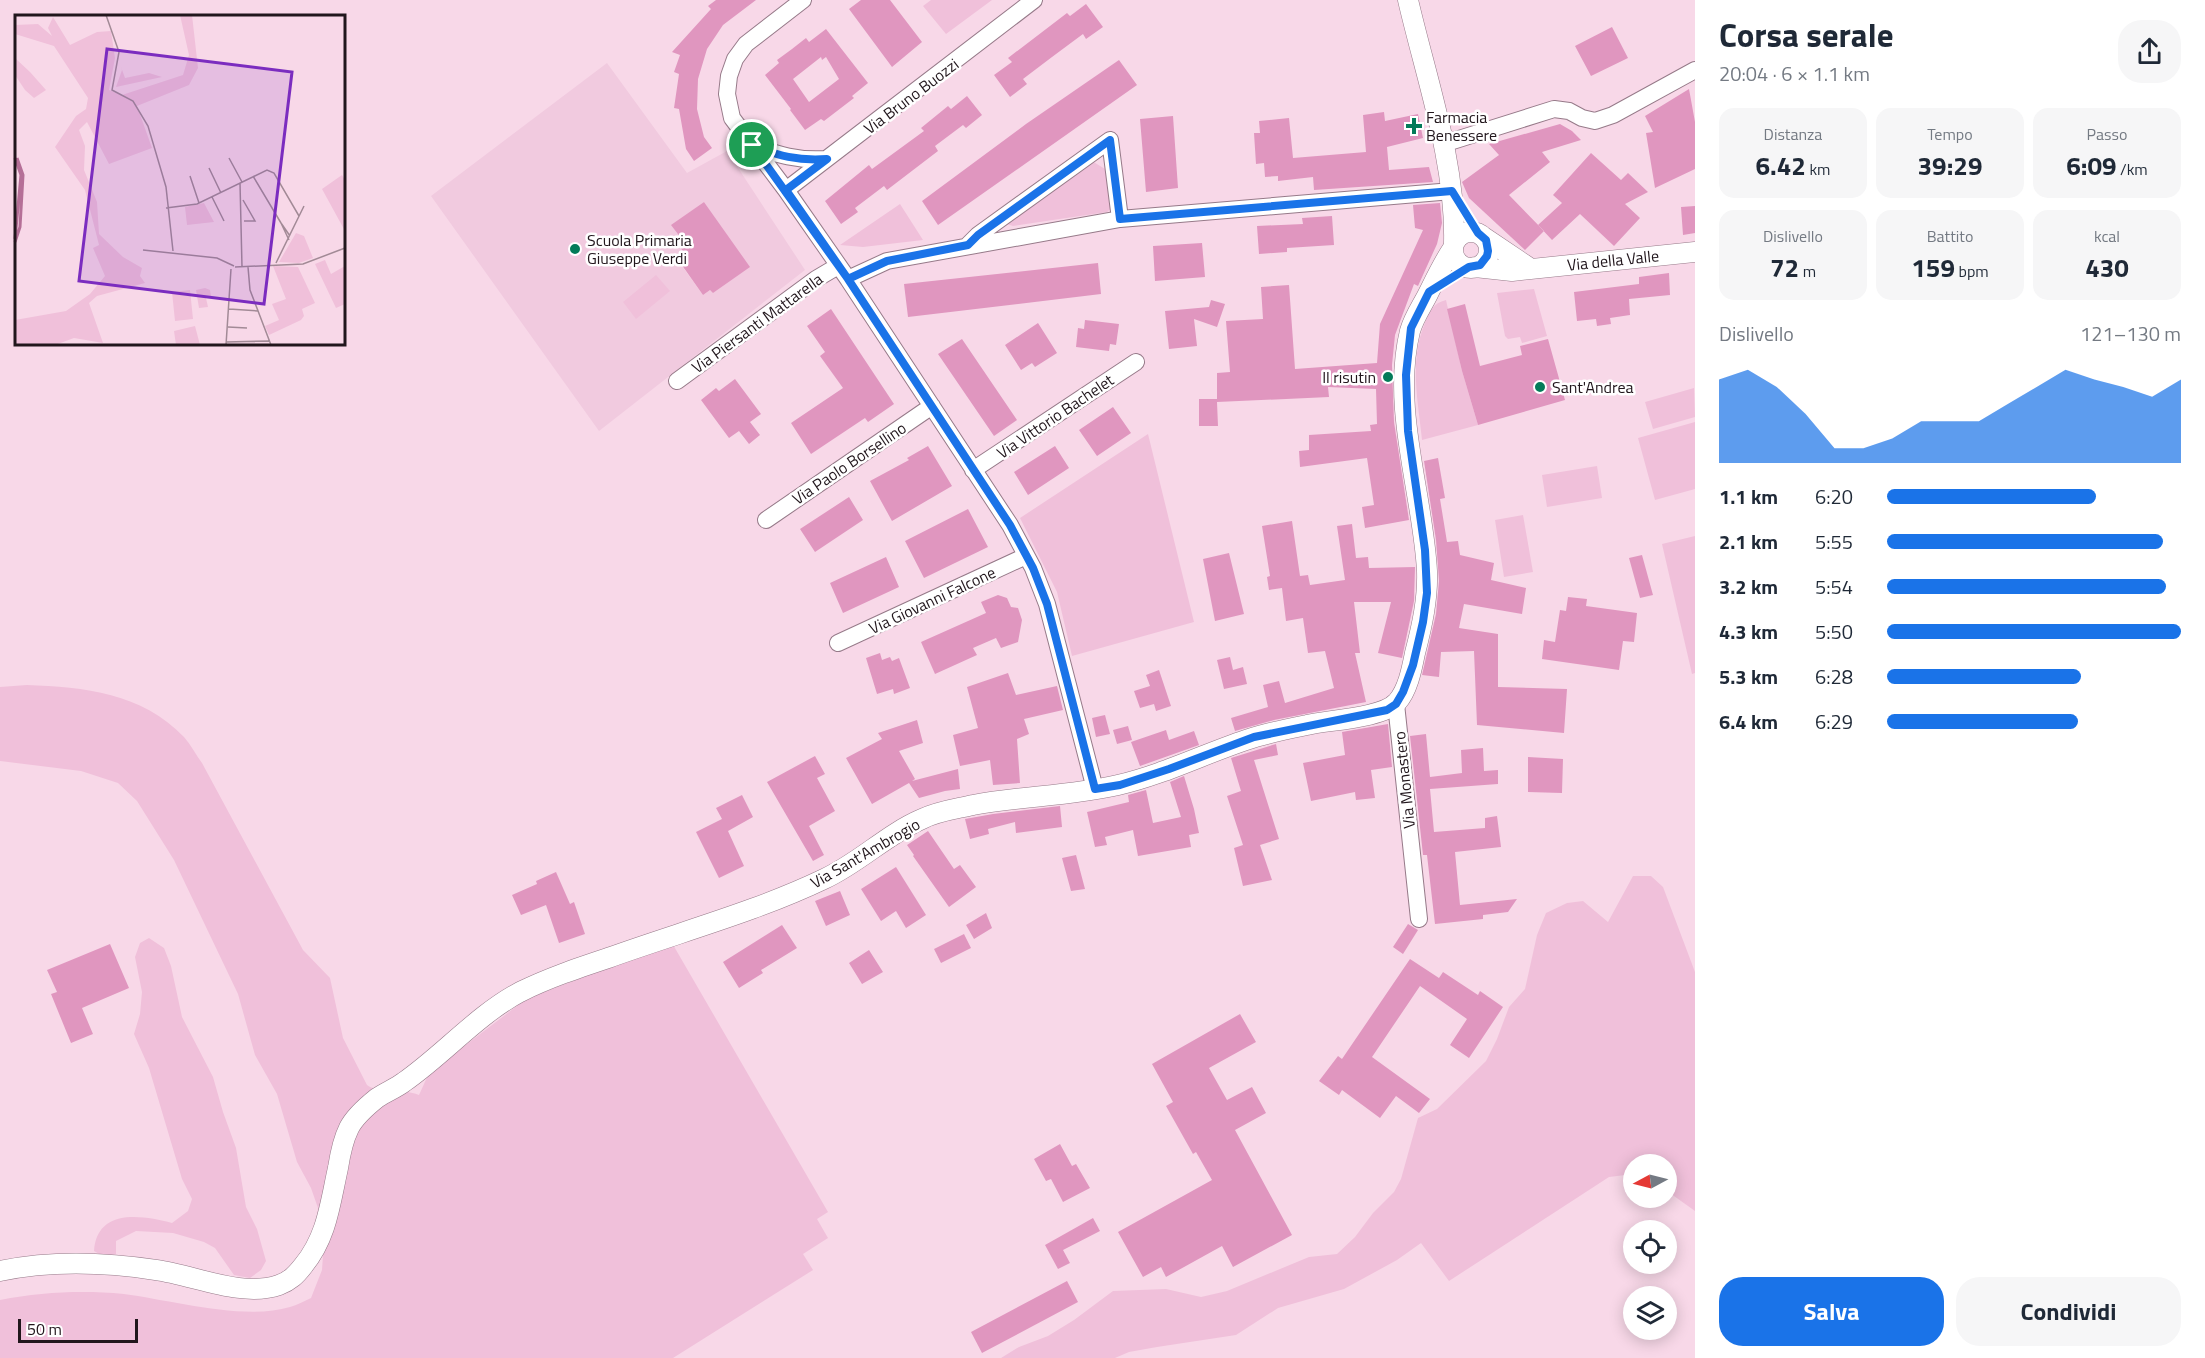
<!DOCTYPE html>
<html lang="it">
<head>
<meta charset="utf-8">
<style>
	:root { --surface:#fff; --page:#f6f6f7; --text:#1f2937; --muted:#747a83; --accent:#1a73e8 }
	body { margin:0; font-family:"Titillium Web",sans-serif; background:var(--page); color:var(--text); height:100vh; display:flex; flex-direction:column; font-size:22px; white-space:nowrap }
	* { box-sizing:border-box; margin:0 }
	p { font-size:20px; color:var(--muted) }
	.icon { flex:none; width:33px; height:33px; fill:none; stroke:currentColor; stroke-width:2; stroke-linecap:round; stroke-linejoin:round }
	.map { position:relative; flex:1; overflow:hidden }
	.details { display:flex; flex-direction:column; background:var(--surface); width:510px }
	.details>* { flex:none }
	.needle { width:39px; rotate:263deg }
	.fabs { position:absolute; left:1623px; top:1154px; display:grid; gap:12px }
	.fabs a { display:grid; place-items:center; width:54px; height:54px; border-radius:50%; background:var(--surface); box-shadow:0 3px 15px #0003; font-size:30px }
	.scale { position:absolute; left:18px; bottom:15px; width:120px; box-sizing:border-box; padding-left:6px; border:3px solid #21161c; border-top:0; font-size:16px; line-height:21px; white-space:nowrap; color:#21161c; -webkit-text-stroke:4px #fff; paint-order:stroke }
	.pin { position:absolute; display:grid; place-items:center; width:51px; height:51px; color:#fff; margin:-26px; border:3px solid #fff; border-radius:50%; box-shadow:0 2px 6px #0007 }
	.round { display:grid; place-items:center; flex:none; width:63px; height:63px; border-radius:24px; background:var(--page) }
	.summary { display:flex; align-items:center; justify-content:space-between; height:102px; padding:0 24px }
	h1 { font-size:33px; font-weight:700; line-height:45px }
	.metrics { display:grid; grid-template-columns:repeat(3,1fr); gap:9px; height:102px; padding:6px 24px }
	.metrics div { display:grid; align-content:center; border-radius:15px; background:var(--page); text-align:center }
	.metrics b { font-size:26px; font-weight:700 }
	.metrics small { font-size:16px; font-weight:400 }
	.metrics p { font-size:16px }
	.chart { height:168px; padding:12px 24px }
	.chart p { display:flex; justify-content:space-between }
	.chart svg { width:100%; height:108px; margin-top:6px; fill:var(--accent); opacity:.7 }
	.button { display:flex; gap:12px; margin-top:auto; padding:12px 24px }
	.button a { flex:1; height:69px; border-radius:24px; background:var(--accent); color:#fff; font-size:24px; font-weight:700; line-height:69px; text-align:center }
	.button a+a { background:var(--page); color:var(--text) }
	ul { padding:0 24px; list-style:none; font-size:20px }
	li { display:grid; grid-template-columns:96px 72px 1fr; align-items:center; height:45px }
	li i { height:15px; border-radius:8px; background:var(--accent) }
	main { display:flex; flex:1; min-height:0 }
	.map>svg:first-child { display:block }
	.built { fill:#f1cadf; fill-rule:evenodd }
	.green { fill:#f0c0da }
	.building { fill:#e096bf; fill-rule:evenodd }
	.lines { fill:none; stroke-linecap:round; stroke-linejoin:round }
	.minor-casing { stroke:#967a89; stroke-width:18 }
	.tertiary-casing { stroke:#967a89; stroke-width:21 }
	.minor { stroke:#fff; stroke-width:16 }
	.tertiary { stroke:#fff; stroke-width:20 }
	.route-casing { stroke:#fff; stroke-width:12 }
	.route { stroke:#1a73e8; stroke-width:8 }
	.poi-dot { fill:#037b59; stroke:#fff; stroke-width:2 }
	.labels { text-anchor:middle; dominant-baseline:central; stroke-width:5; stroke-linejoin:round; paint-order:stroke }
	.street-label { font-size:16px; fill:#21161c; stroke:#fff }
	.poi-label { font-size:16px; fill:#21161c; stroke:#fff; text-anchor:start }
	.inset-river { fill:none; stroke:#b56f97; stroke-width:3 }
	.inset-road { fill:none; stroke:#a28a96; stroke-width:1.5 }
	.view { fill:#7b2cbf; fill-opacity:0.15; stroke:#7b2cbf; stroke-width:3 }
	.inset-edge { fill:none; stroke:#21161c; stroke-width:3 }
</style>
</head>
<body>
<main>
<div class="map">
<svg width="1695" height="1358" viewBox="0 0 1695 1358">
	<rect width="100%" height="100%" fill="#f8d8e8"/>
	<path class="built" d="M607 63 687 173 727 151 805 270 599 431 431 196ZM704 202 749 267 713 293 710 290 703 295 679 262 686 256 676 242 681 238 672 225Z"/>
	<path class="green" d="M931 0H992L946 34 923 6Z
		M1092 161 1105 169 1109 182 1112 208 1107 212 1013 226 1007 224Z
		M900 204 923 240 863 247 840 245Z
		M656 275 670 291 636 319 623 302Z
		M1534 289 1547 336 1522 343 1520 337 1508 339 1505 336 1497 293Z
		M1446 300 1462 371 1478 425 1422 440C1418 401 1409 361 1425 323 1429 312 1433 303 1446 300Z
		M1694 388 1695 417 1653 429 1645 402Z
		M1695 422V489L1655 500 1638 438Z
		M1148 434 1194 622 1072 656 1057 592 1020 518Z
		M1597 466 1602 498 1547 507 1542 475Z
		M1523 515 1533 572 1504 577 1495 520Z
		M1695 536V673L1692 674 1662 544Z
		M27 685C84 687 142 693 184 737 191 745 196 755 202 763L303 950 330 978 343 1038 367 1085C381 1095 402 1088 419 1095L429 1073 526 999 672 943 828 1212 817 1219 828 1238 803 1254 813 1270 673 1358H0V1300C42 1292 82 1290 124 1294 171 1300 244 1321 290 1307 297 1305 304 1301 311 1298L322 1270 323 1255 317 1222 318 1208 311 1188 297 1162 277 1094 255 1055 238 994 174 860 137 801 118 783 81 771 0 761V687Z
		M1633 876H1651L1663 887 1695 972V1211L1667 1191 1666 1164H1634L1633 1174 1609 1177 1449 1281 1421 1243 1397 1260 1344 1289 1278 1308 1236 1335 1157 1347 1129 1352 1115 1358H1001L1019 1347 1048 1336 1074 1320 1113 1291 1166 1289 1201 1297 1227 1291 1309 1257 1337 1254 1355 1237 1373 1213 1394 1192 1401 1179 1418 1118 1437 1109 1486 1061 1497 1039 1509 1007 1525 989 1537 935 1546 913 1567 903 1583 901 1608 922Z
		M149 938 164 948 171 966 182 1017 213 1077 223 1112 236 1148 246 1207 257 1229 266 1261 261 1270 250 1278 234 1275 215 1248 204 1242 173 1233 136 1231 116 1241V1254L103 1256 94 1251C97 1208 142 1215 172 1223L188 1211 192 1199 182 1179 149 1068 134 1034 140 1014 142 992 135 957 140 943Z"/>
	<path class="building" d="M716 0H756L723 25 707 49 698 79 697 109 704 137 712 148 694 161 686 149 679 109 674 108 679 74 674 72 680 55 672 52 711 9 708 6Z
		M861 0H890L922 42 892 67 849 9Z
		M1086 4 1103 27 1086 39 1083 34 1052 57 1023 79 1027 84 1010 97 994 75 1012 62 1008 58 1067 13 1070 16Z
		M1612 27 1628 58 1591 76 1575 46Z
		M826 29 868 83 852 96 854 98 824 121 821 119 805 130 790 110 791 109 765 75 779 63 777 60 792 49 806 38 809 42ZM821 57 822 60 826 57 839 79 809 102 793 79Z
		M1119 60 1137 85 938 225 922 201 1026 124Z
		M1689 89 1695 122V169L1655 188 1646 133 1653 132 1645 116Z
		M967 96 982 115 966 128 963 125 935 146 938 151 887 190 884 186 855 208 858 212 841 224 825 201 869 165 872 169 924 131 921 128 948 106 951 109Z
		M1384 112 1385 121 1418 114 1423 138 1387 147 1389 170 1429 167 1433 182 1314 190 1313 177 1278 181V176L1265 177 1264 163 1256 164 1254 133H1260L1259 121 1289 118 1293 158 1366 152 1363 115Z
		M1173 116 1178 188 1146 192 1140 119Z
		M1560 124 1572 131 1581 140 1542 152 1550 162 1509 195 1544 231 1525 250 1469 198 1462 182 1499 155 1489 144Z
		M1591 153 1621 180 1628 173 1648 192 1625 204 1640 218 1614 246 1580 214 1552 240 1538 225 1562 203 1553 195Z
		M704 202 750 267 713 293 710 290 703 295 679 261 686 256 676 241 681 238 671 225Z
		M1440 203 1442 223 1437 244 1418 286 1414 284 1395 335 1392 365 1394 422 1409 520 1365 528 1362 507 1374 505 1367 458 1300 467 1299 451 1309 450V435L1371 431 1370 425 1377 424 1376 389 1328 387 1329 397 1217 402 1218 426H1199V399H1217V373L1230 372 1226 321 1263 319 1261 287 1289 285 1295 369 1377 363 1380 324 1423 230 1415 228 1413 205Z
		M1695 206V233L1683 235 1681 207Z
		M1332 216 1334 245 1287 248V252L1259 254 1257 226 1303 224 1302 218Z
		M1202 243 1205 277 1155 281 1153 246Z
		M1098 263 1101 294 908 317 904 284Z
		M1669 273 1670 295 1629 299 1630 315 1610 318 1611 324 1597 326 1596 319 1577 321 1574 292 1639 284V277Z
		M1211 300 1225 304 1217 327 1194 319 1197 346 1169 349 1165 311 1209 307Z
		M1465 304 1480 366 1522 355 1520 346 1548 339 1565 400 1478 425 1462 371 1447 309Z
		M831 309 894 404 868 422 865 418 811 454 791 423 843 388 820 356 825 352 807 326Z
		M1085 320 1119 324 1116 345 1110 344 1109 351 1076 347 1078 328 1084 329Z
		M1038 323 1057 353 1035 367 1032 363 1021 370 1005 345Z
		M962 339 1017 420 994 436 938 354Z
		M735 379 761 414 750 422 760 435 749 444 739 431 729 438 701 400 716 388 719 391Z
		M1113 407 1131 433 1097 456 1079 430Z
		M928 446 952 486 892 521 870 481 909 460 907 458Z
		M1055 446 1069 468 1028 495 1014 472Z
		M1438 458 1445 498 1440 499 1447 542 1458 541 1460 555 1494 563 1491 580 1526 588 1522 614 1464 604 1459 628 1498 634V687L1567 689 1564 733 1477 725 1474 651 1441 652 1439 677 1422 675 1436 614 1439 581 1436 540 1424 461Z
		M849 497 863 520 815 552 800 529Z
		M968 509 988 547 924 578 905 541Z
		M1292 521 1300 576 1308 575 1310 585 1345 580 1337 526 1352 524 1356 558 1368 557 1369 568 1415 567 1414 601 1402 658 1378 653 1391 602H1354L1360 653H1355L1366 702 1274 720 1235 731 1231 718 1268 707 1263 685 1279 681 1285 703 1334 688 1325 651 1308 653 1303 618 1286 621 1282 588 1269 590 1267 577 1270 576 1262 526Z
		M1229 553 1244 614 1215 621 1203 559Z
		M1642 555 1653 595 1640 598 1629 558Z
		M886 557 899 587 843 613 830 583Z
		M998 595 1007 598 1011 607 1018 608 1022 620 1018 642 1001 648 996 638 973 648 977 655 935 674 921 642 986 613 981 602Z
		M1568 597 1587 599 1586 606 1637 613 1634 642 1623 641 1619 670 1542 659 1544 640 1555 642 1560 610 1566 611Z
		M880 653 882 660 890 657 892 661 899 658 910 688 894 694 893 689 877 694 866 658Z
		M1230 657 1233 670 1243 667 1247 684 1224 689 1217 660Z
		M1159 670 1171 706 1156 711 1154 704 1140 708 1134 691 1150 686 1146 675Z
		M1008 673 1016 695 1057 686 1063 710 1024 719 1029 734 1017 739 1020 783 993 785 990 760 960 766 953 735 978 728 967 687Z
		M1105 715 1110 734 1096 737 1092 718Z
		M917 720 923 743 899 751 915 779 912 781 958 769 960 789 945 791 919 798 909 783 872 804 846 758 882 739 878 733Z
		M1388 724 1392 767 1371 770 1375 798 1356 800 1355 792 1311 801 1303 763 1345 755 1342 732Z
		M1128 726 1132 740 1117 744 1113 730Z
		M1166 730 1169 740 1194 731 1199 745 1140 766 1131 742Z
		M1426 734 1430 777 1462 773 1461 750 1483 748 1484 771 1498 770V784L1430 789 1434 832 1485 828V818L1497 816 1501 847 1455 852 1460 905 1517 899 1508 912 1483 915V919L1435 924 1427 855H1423L1410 736Z
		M1276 744 1278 755 1254 760 1279 839 1260 845 1272 880 1243 886 1234 848 1243 845 1227 796 1241 791 1231 758Z
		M815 756 825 774 817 778 835 811 809 826 824 855 813 861 767 782Z
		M1528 757 1563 759 1562 793 1528 792Z
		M1184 776 1194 809 1199 833 1189 835 1191 847 1138 856 1133 830 1105 837 1107 845 1095 847 1087 812 1129 802 1128 795 1146 790 1153 823 1181 817 1170 782Z
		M742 795 753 817 728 831 744 866 719 878 696 832 722 819 716 808Z
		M1060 806 1062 827 1016 833 1015 822 988 829 989 834 970 839 965 819 993 814Z
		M928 831 954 869 960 865 976 887 949 907 913 856 914 855 907 845Z
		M1076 855 1085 889 1071 891 1062 858Z
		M896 867 926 915 906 928 896 911 881 921 861 889Z
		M556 872 570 904 574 902 585 934 559 943 546 905 521 915 512 895 537 884 536 881Z
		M840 891 850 915 826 926 815 901Z
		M986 913 992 928 974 939 966 925Z
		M1408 924 1418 930 1403 954 1393 947Z
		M782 925 797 948 761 970 763 973 739 988 723 962Z
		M964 934 971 948 941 963 934 949Z
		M110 944 129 988 82 1008 93 1034 71 1043 51 994 57 992 47 970Z
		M869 950 883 972 862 984 849 963Z
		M1410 959 1439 978 1443 972 1478 995 1480 991 1503 1007 1469 1058 1450 1045 1467 1019 1420 986 1372 1057 1430 1099 1419 1113 1396 1096 1380 1118 1342 1090 1339 1095 1319 1081 1338 1056 1342 1059Z
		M1240 1014 1256 1042 1209 1068 1227 1100 1252 1087 1266 1113 1235 1130 1292 1235 1233 1267 1222 1246 1166 1277 1161 1267 1143 1277 1118 1232 1212 1180 1196 1152 1193 1154 1166 1106 1173 1102 1152 1064Z
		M1060 1144 1072 1166 1076 1164 1090 1188 1063 1202 1051 1179 1046 1181 1034 1159Z
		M1093 1218 1100 1231 1063 1250 1070 1263 1058 1269 1045 1245Z
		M1067 1281 1078 1302 982 1353 971 1332Z"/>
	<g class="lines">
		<defs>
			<path id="minor" d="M803 0 746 44 735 59 729 76 727 94 732 118 786 190 848 279 1010 525 1033 568 1047 604 1095 789
				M1443 144 1554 109 1569 111 1582 118 1595 121 1613 115 1695 70
				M752 145C778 155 798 161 826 159
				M786 190 1034 0
				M968 245 978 235 1110 140 1120 219
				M848 279 887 261 1120 219 1452 191
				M677 381 816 279 838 266
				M973 470 1136 362
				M766 520 932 406
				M838 643 1026 556
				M1396 704 1419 919"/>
			<path id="tertiary" d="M1408 0C1426 78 1456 162 1454 243
				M1453 250a18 18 0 1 1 36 0a18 18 0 1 1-36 0Z
				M1482 236 1531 269
				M1475 267 1512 271 1695 252
				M0 1271C52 1260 104 1262 156 1270 194 1275 242 1298 279 1285 290 1281 296 1275 303 1266 327 1237 330 1204 338 1168 340 1155 343 1140 349 1128 355 1116 367 1106 377 1098 386 1092 396 1088 404 1082 444 1054 477 1015 520 992 548 978 578 968 608 958 680 932 755 912 824 879 859 863 887 834 922 819 938 811 956 809 973 805 1021 796 1070 796 1118 785 1162 775 1204 754 1246 740 1266 733 1287 729 1307 725 1329 720 1383 718 1397 702 1408 690 1412 668 1415 653 1422 626 1428 599 1427 571 1423 494 1391 408 1410 331 1414 317 1422 306 1428 294 1436 278 1443 263 1453 248"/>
		</defs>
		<use href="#minor" class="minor-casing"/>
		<use href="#tertiary" class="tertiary-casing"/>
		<use href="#minor" class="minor"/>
		<use href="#tertiary" class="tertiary"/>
	</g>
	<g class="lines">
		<defs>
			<path id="route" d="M752 145 848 279 1010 525 1033 568 1047 604 1095 789 1120 785 1169 769 1254 737 1387 710 1396 704 1403 692 1413 665 1423 622 1427 593 1425 550 1408 431 1406 375 1411 328 1429 292 1469 267 1480 265 1487 256 1488 251 1486 240 1478 233 1452 191 1120 219 1110 140 978 235 968 245 887 261 848 279 786 190 827 159C797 161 779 156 752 145"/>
		</defs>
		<use href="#route" class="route-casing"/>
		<use href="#route" class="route"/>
	</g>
	<g class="poi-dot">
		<path d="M1411 117h6v6h6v6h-6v6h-6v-6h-6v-6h6z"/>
		<circle cx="575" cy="249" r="6"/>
		<circle cx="1388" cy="377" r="6"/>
		<circle cx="1540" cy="387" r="6"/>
	</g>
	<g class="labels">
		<g class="street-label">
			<text transform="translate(911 96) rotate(-37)">Via Bruno Buozzi</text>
			<text transform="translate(1613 260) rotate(-6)">Via della Valle</text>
			<text transform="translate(757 323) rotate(-36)">Via Piersanti Mattarella</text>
			<text transform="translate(1055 416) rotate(-34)">Via Vittorio Bachelet</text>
			<text transform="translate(849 463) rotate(-34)">Via Paolo Borsellino</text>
			<text transform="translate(932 600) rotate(-25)">Via Giovanni Falcone</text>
			<text transform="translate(1404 780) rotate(-96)">Via Monastero</text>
			<text transform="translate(865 853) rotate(-30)">Via Sant'Ambrogio</text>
		</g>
		<g class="poi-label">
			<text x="1426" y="117">Farmacia<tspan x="1426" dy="18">Benessere</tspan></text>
			<text x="587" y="240">Scuola Primaria<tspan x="587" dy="18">Giuseppe Verdi</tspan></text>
			<text x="1376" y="377" text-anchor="end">Il risutin</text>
			<text x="1552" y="387">Sant'Andrea</text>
		</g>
	</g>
	<g transform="translate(15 15)">
		<rect width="330" height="330" fill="#f8d8e8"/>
		<path d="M165 0H177L183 53 174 70 122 91 137 133 94 149 72 107 64 115 70 131 69 155 82 187 84 219 108 242 127 253 125 261 130 268 82 281 74 288 88 328 59 323 40 330H0V305L51 296 75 279 90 261 78 233 84 230 70 175 40 132 61 101 71 94 73 83 39 31 0 19V10L23 9 37 21 33 13 38 2 55 30 82 17 96 16 100 43 94 75 107 80 168 60 174 40ZM0 43 15 57 31 75 19 83 10 75 0 60ZM105 49 110 63 134 58 147 62 101 72 107 55ZM327 160 330 165V216L307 174ZM189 188 199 207 172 210 170 192ZM281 218 289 221 298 243 284 248 264 247ZM310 245 316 259 330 251V289L321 293 300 249ZM258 251 283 252 300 288 287 294 289 301 286 305 254 320 250 311 264 305 257 289 271 284ZM190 273 195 275 196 282 191 283 193 292 184 293 181 275ZM175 275 178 304 160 306 157 277ZM180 311 185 330H161L159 316Z" fill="#f0c0da"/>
		<path class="inset-river" d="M0 224 6 160 0 143M0 227 5 212 8 160 2 143"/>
		<path class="inset-road" d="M91 0 104 37 97 75 118 86 133 111 151 172 158 236M214 143 227 167M194 153 206 178M175 161 184 188M238 161 266 208M225 168 227 252M197 182 209 206M228 185 240 206H229M151 193 182 189 252 155 259 158 284 201M274 225 266 208 275 221M128 235 202 243 219 251M261 248 289 191M220 252 288 249 330 233M233 252 235 275 256 330M214 294 243 296M213 312 232 313M211 327 255 326M211 330 216 254"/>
		<path class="view" d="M92 34 277 57 249 289 64 266Z"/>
		<rect width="330" height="330" class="inset-edge"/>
	</g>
</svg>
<div class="fabs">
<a><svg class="needle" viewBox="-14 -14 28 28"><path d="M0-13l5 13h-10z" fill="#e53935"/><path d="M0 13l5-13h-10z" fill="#747a83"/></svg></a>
<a><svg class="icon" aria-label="locate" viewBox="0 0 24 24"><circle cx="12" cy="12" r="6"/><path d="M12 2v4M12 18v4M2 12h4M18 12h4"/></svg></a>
<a><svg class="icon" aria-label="layers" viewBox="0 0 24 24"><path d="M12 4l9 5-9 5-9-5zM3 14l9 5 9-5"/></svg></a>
</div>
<div class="scale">50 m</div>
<div class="pin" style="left:752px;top:145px;background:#1e9e55"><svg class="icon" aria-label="arrive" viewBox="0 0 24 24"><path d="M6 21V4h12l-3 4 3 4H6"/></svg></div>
</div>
<section class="details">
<div class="summary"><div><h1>Corsa serale</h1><p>20:04 · 6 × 1.1 km</p></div><a class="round"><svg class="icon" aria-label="share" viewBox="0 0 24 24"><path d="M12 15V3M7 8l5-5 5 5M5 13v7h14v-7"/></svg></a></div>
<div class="metrics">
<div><p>Distanza</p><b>6.42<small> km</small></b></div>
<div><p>Tempo</p><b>39:29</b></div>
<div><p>Passo</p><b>6:09<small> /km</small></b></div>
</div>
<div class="metrics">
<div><p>Dislivello</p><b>72<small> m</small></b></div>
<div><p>Battito</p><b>159<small> bpm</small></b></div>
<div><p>kcal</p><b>430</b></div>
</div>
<div class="chart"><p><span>Dislivello</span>121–130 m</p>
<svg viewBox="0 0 160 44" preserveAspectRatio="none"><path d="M0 44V10L10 6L20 13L30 24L40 38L50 38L60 34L70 27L80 27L90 27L100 20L110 13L120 6L130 10L140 13L150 17L160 10V44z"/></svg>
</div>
<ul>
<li><b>1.1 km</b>6:20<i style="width:71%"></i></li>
<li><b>2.1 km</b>5:55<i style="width:94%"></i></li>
<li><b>3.2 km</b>5:54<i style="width:95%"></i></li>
<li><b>4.3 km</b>5:50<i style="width:100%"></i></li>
<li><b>5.3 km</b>6:28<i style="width:66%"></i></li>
<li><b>6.4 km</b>6:29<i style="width:65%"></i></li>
</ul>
<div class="button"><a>Salva</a><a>Condividi</a></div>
</section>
</main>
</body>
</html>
